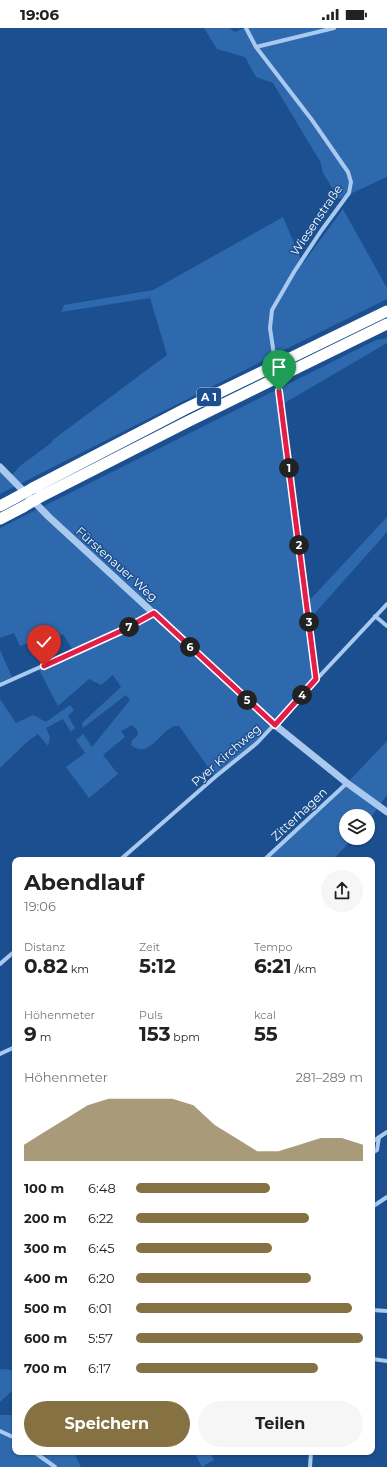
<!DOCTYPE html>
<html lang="de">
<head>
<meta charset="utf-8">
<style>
	:root { --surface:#fff; --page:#f6f6f6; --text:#222; --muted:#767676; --accent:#857141 }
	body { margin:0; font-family:Montserrat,sans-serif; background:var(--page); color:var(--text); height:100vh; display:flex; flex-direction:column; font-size:15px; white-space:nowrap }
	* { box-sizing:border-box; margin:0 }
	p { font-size:13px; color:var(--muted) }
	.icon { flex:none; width:22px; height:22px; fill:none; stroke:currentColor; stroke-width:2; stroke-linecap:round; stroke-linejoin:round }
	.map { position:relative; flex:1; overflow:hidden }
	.drawer { position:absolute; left:12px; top:829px; width:363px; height:598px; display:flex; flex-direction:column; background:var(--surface); border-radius:8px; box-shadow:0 1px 3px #0004 }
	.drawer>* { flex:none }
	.buttons { position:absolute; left:339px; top:781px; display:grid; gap:8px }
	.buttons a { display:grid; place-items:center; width:36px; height:36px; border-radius:50%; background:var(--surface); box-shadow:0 1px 3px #0004; font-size:20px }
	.pin { position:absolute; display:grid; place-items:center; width:34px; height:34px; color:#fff; margin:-41px -17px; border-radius:50% 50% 50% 0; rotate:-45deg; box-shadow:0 0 4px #0007 }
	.pin .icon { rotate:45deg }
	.km { position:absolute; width:20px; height:20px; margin:-10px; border-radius:50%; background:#222; color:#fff; font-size:11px; line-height:20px; text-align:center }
	.round { display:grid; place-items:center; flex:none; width:42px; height:42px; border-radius:21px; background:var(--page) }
	.summary { display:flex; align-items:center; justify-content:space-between; height:68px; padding:0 12px }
	h1 { font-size:22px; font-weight:700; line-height:30px }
	.metrics { display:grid; grid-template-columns:repeat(3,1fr); gap:6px; height:68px; padding:4px 12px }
	.metrics div { display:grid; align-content:center }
	.metrics b { font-size:20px; font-weight:700 }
	.metrics small { font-size:11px; font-weight:400 }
	.metrics p { font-size:11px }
	.chart { height:112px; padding:8px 12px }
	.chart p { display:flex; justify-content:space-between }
	.chart svg { width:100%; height:72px; margin-top:4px; fill:var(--accent); opacity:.7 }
	.action { display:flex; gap:8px; margin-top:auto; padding:8px 12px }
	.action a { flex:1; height:46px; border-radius:24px; background:var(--accent); color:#fff; font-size:16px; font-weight:700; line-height:46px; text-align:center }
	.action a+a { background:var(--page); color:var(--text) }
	ul { padding:0 12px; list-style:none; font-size:13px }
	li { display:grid; grid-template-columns:64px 48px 1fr; align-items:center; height:30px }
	li i { height:10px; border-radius:5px; background:var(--accent) }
	.status { display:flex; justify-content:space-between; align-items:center; height:28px; padding:0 20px; background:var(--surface); direction:ltr }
	.status svg { height:11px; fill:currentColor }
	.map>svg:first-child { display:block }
	.green { fill:#2e69ad }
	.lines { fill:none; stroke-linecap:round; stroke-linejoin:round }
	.minor-tunnel { stroke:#3d69a0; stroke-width:4; stroke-dasharray:4 2; stroke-linecap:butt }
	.minor { stroke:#a9c9ee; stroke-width:4 }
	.tertiary { stroke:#a9c9ee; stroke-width:7 }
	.motorway { stroke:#fff; stroke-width:11 }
	.motorway-bridge { stroke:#fff; stroke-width:11 }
	.route-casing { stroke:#fff; stroke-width:8 }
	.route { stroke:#e11d48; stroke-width:5 }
	.labels { text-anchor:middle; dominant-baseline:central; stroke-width:3; stroke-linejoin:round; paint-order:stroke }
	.shield { fill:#1b4f8f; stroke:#bbcadd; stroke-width:1 }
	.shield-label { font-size:11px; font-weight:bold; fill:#fff }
	.street-label { font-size:12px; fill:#fff; stroke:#1b4f8f }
</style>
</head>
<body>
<div class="status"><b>19:06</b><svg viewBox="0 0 49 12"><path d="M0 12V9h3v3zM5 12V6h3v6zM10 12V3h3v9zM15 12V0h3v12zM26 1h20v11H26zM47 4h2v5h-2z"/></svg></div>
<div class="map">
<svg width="387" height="1439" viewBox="0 0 387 1439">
	<rect width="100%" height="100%" fill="#1b4f8f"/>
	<path class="green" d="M204 0H229L235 4 244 0H387V149L339 171 323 145 321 135 273 55 256 49 245 29 217 21Z
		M343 181 387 260V271L274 327 0 466V439L12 447 20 438 51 415 54 411 167 327 150 270 61 284 64 277 153 262 283 189 300 229 304 234Z
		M387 310V315L281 377 307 575 387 489V504L308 593 316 651 271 701 215 749 179 698C163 695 151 734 131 717L132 712 138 707 137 702 132 697 121 703 125 709 103 727 118 746 89 770 66 739 85 725 76 712 83 706 92 719 130 672 126 667 83 700 82 695 121 659 113 647 101 657 89 651 58 678 38 640 74 624 63 606 41 616 33 613 20 618 14 605 0 610V500L376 312Z
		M0 622 12 649 0 654Z
		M0 671 16 695 33 687 46 694 70 677 74 682 68 688 75 700 71 704 63 691 46 700 50 709 48 718 38 706 28 713 0 740Z
		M387 713V767L368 793V788H346V810H353L333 832H264L347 755Z
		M0 1341 15 1342V1360L0 1374Z
		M0 1387H15V1424H74L81 1439H0Z
		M194 1424H210L214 1432 202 1439Z"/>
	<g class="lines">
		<path class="minor-tunnel" d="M277 351 279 363"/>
		<path class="minor" d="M246 0 256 19 312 92 348 144 351 154 349 165 321 203 294 244 272 282 270 300 274 327
			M256 19 334 0
			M279 363 316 651
			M375 588 387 598
			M0 657 121 603 154 585
			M120 832 215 749 257 715 387 576
			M264 832 347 755
			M0 936 15 923
			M0 1026 15 1019
			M372 1114 387 1104
			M372 1125 377 1122 379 1109
			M372 1179 387 1169
			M372 1282 387 1283
			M372 1331 387 1333
			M0 1403 15 1410
			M34 1424 55 1439
			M310 1439 311 1424"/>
		<path class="tertiary" d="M0 439 49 489 275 697 347 755 387 784"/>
		<path class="motorway" d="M33 460 185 381 387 283
			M40 469 187 394 387 296
			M0 478 15 470
			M0 491 23 479"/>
		<path class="motorway-bridge" d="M15 470 33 460
			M23 479 40 469"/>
	</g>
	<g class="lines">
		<defs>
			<path id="route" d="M44 638 121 603 154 585 275 697 316 651 279 363"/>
		</defs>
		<use href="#route" class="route-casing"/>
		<use href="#route" class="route"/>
	</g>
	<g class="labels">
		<rect class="shield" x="197" y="360" width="24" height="18" rx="3"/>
		<g class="shield-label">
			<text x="209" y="369">A 1</text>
		</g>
		<g class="street-label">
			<text transform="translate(316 192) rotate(-56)">Wiesenstraße</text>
			<text transform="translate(117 536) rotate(42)">Fürstenauer Weg</text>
			<text transform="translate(226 727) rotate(-41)">Pyer Kirchweg</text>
			<text transform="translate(299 786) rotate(-43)">Zitterhagen</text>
		</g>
	</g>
</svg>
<div class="buttons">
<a><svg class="icon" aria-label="layers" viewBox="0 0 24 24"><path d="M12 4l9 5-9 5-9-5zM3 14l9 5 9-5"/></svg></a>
</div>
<div class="pin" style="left:279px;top:363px;background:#1e9e55"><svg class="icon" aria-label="arrive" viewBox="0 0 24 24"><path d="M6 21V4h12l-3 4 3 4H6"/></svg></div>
<div class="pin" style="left:44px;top:638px;background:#d93025"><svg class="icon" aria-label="check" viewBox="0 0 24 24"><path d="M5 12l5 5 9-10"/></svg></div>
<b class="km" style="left:289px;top:440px">1</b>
<b class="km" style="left:299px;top:517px">2</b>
<b class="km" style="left:309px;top:594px">3</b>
<b class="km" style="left:302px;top:667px">4</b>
<b class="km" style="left:247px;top:672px">5</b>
<b class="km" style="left:190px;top:619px">6</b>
<b class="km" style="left:129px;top:599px">7</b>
<section class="drawer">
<div class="summary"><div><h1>Abendlauf</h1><p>19:06</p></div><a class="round"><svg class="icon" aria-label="share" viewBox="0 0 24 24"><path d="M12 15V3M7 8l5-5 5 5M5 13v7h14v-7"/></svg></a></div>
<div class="metrics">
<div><p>Distanz</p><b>0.82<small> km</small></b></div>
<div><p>Zeit</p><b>5:12</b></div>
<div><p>Tempo</p><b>6:21<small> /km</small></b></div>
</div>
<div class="metrics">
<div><p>Höhenmeter</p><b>9<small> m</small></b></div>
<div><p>Puls</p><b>153<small> bpm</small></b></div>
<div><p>kcal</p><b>55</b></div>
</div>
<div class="chart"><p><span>Höhenmeter</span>281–289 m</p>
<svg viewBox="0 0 160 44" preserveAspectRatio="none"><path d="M0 44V34L10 26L20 18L30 10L40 6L50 6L60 6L70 6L80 10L90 22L100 30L110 38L120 38L130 34L140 30L150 30L160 34V44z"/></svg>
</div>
<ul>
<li><b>100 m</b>6:48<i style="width:59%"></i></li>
<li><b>200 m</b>6:22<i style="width:76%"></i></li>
<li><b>300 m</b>6:45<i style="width:60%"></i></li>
<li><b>400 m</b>6:20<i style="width:77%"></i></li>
<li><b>500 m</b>6:01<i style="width:95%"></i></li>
<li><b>600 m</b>5:57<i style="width:100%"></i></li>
<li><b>700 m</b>6:17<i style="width:80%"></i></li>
</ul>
<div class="action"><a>Speichern</a><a>Teilen</a></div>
</section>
</div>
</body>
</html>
